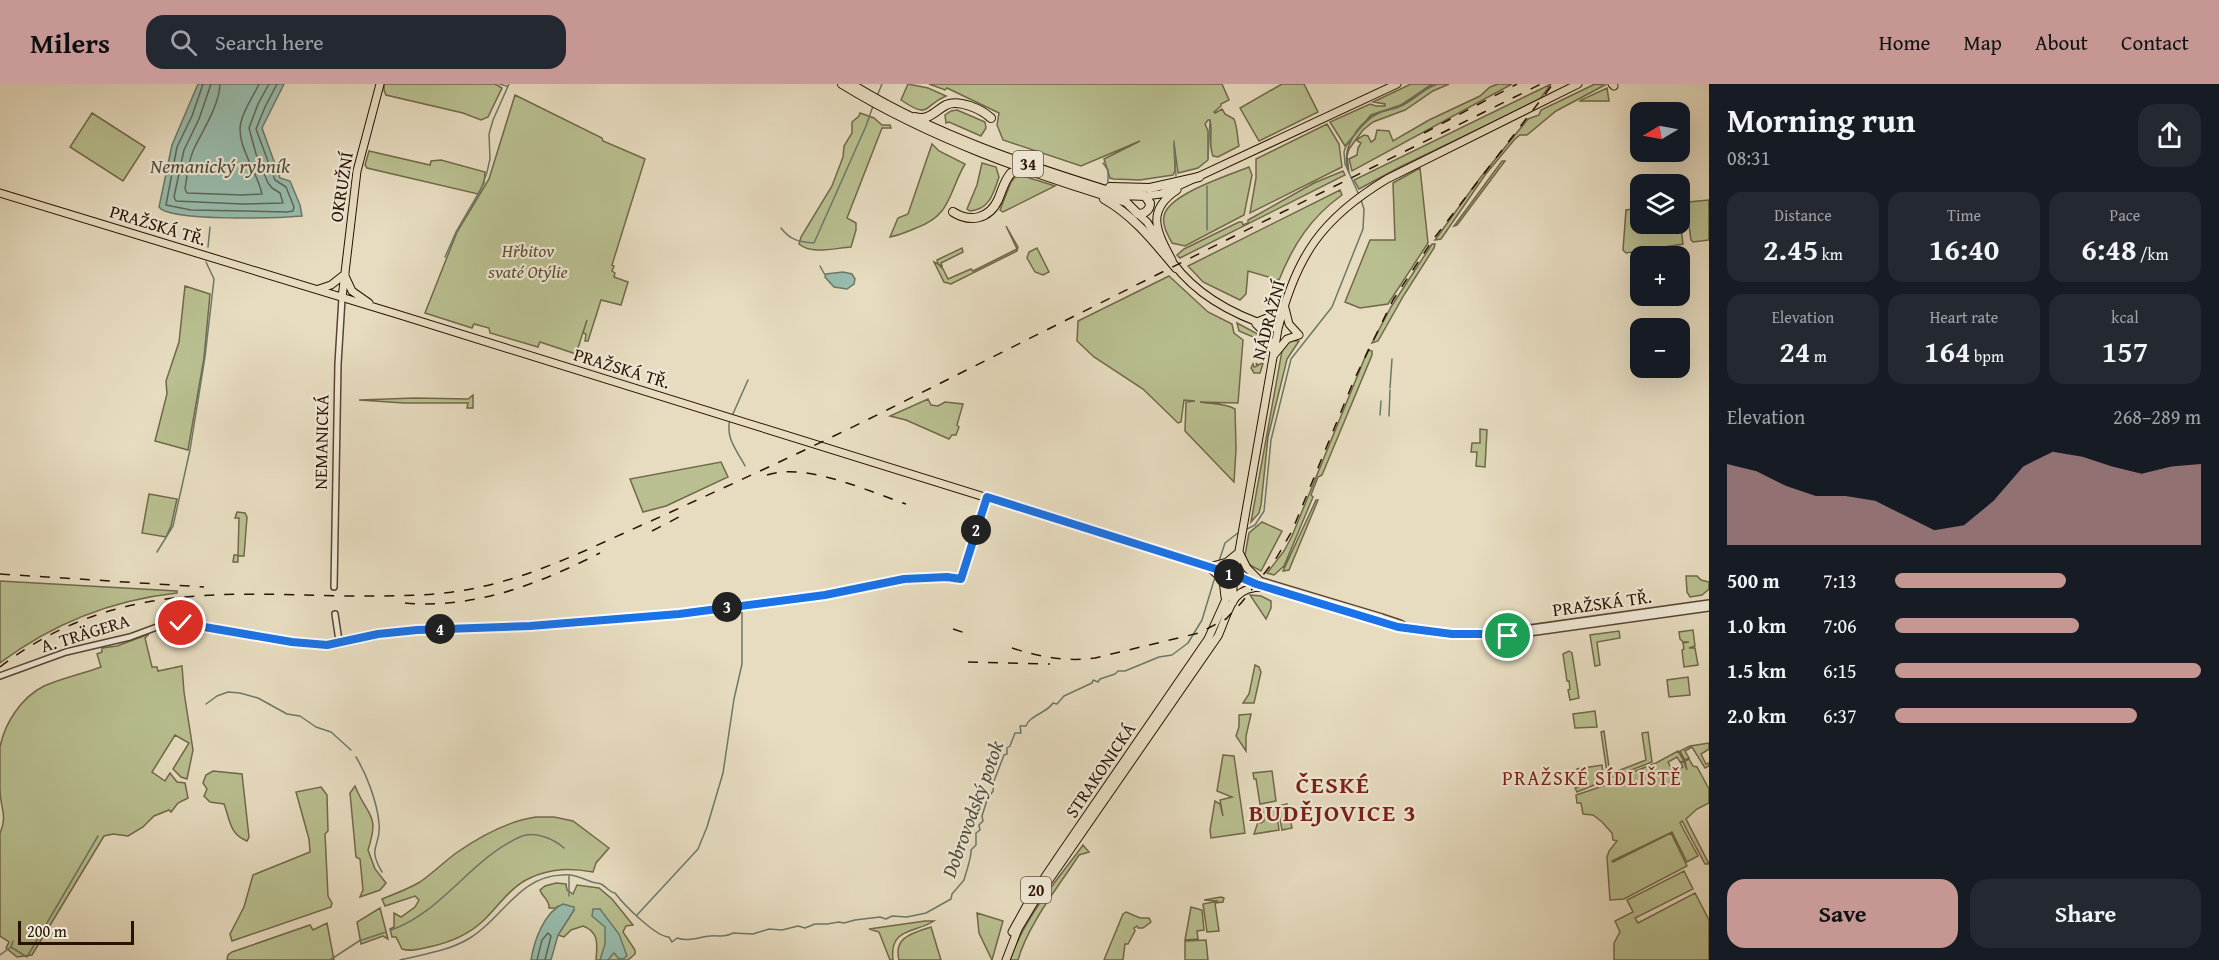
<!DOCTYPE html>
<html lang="en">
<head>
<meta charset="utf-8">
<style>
	:root { --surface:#171b24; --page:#242831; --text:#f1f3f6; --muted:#9ea1a6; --accent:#c59692 }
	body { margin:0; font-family:"Gentium Book Plus",serif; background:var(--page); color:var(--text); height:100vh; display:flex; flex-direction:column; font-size:22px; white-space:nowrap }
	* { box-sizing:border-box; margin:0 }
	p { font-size:20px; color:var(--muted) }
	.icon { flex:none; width:33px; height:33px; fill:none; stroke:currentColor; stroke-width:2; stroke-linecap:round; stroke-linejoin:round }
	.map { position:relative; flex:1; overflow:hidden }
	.drawer { display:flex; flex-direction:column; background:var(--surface); width:510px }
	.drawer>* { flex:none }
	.needle { width:39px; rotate:260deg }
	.buttons { position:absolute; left:1630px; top:18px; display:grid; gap:12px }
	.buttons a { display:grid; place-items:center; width:60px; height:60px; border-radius:12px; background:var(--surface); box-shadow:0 6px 24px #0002; font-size:30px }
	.scale { position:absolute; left:18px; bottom:15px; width:116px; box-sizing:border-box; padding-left:6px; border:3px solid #281200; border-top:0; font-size:16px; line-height:21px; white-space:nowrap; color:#281200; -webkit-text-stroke:4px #efe8d6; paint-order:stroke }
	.pin { position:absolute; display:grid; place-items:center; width:51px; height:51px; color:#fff; margin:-26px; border:3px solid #fff; border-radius:50%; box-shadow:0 2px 6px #0007 }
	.km { position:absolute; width:30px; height:30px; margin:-15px; border-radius:50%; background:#222; color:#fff; font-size:16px; line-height:30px; text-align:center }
	.round { display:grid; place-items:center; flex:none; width:63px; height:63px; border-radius:18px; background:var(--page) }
	.head { display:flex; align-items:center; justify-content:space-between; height:102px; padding:0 18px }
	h1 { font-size:33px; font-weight:600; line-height:45px }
	.metrics { display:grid; grid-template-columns:repeat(3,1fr); gap:9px; height:102px; padding:6px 18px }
	.metrics div { display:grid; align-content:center; border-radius:15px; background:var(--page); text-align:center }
	.metrics b { font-size:30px; font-weight:600 }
	.metrics small { font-size:16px; font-weight:400 }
	.metrics p { font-size:16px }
	.chart { height:168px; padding:12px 18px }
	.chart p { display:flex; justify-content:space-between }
	.chart svg { width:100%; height:108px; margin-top:6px; fill:var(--accent); opacity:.7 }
	.action { display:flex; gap:12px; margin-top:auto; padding:12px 18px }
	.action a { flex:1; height:69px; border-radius:18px; background:var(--accent); color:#111; font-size:24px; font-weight:600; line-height:69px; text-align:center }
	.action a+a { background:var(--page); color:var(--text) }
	ul { padding:0 18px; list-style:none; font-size:20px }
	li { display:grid; grid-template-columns:96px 72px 1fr; align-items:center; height:45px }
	li i { height:15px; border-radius:8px; background:var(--accent) }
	header { display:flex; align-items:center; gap:36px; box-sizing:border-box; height:84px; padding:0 30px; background:var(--accent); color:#111 }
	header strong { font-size:28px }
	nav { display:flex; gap:33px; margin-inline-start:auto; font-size:21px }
	.search { width:420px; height:54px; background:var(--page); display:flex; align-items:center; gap:15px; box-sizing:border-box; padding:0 21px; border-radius:18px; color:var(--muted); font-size:22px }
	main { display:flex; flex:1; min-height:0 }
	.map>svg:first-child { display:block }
	.green { fill:#b9bf90; stroke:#706848; stroke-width:1.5 }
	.water { fill:#98bcad; stroke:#6b7868; stroke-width:1.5 }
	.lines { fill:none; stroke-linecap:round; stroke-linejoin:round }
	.shore { stroke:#606756; stroke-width:1.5 }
	.stream { stroke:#6b7868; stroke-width:1.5 }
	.minor-casing { stroke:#584430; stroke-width:8 }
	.major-casing { stroke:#281200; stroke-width:9 }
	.highway-casing { stroke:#281200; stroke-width:10 }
	.minor { stroke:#efe8d6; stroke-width:5 }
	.major { stroke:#e7dcc0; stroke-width:7 }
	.highway { stroke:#e7dcc0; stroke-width:8 }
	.rail { stroke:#281200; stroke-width:1.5; stroke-dasharray:10 10; stroke-linecap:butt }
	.route-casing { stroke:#fff; stroke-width:12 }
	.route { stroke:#1a73e8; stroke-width:8 }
	.labels { text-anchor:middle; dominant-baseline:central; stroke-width:4.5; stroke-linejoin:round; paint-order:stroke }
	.shield { fill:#efe8d6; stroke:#645240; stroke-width:1.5 }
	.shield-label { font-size:16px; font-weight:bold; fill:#281200 }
	.street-label { font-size:18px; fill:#281200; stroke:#efe8d6 }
	.park-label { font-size:18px; font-style:italic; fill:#5b4f32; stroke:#efe8d6 }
	.water-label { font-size:20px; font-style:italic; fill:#4f4e3d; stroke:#efe8d6 }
	.neighbourhood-label { font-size:20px; letter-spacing:1.5px; fill:#7a1f14; stroke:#efe8d6 }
	.district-label { font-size:24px; font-weight:bold; letter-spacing:1.5px; fill:#7a1f14; stroke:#efe8d6 }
</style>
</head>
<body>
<header>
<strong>Milers</strong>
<div class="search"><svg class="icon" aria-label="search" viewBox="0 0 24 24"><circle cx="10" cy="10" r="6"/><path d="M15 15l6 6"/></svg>Search here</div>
<nav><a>Home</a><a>Map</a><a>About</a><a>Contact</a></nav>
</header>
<main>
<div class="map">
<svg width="1709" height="876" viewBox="0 0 1709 876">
	<rect width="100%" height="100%" fill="#e7dcc0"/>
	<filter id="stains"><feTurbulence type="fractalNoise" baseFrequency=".00333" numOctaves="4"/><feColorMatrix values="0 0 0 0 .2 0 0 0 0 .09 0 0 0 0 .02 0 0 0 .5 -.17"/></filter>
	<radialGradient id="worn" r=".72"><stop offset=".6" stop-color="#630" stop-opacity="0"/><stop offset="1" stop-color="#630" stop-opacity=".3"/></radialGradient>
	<path class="green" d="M384 0H495L502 4 488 33 481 36 463 29 386 11 384 6Z
		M908 0 928 4 946 12C922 22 931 36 901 16Z
		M929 0H1222L1229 16 1221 20V22L1214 28 1215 29 1222 25 1225 30 1234 35C1238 45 1237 53 1239 62L1218 73 1213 72C1208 60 1213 49 1210 36H1208L1205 40 1208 47V76L1198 84 1178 89 1174 59 1175 87 1173 91 1140 96 1114 95 1110 94 1104 75 1140 57 1081 82 1003 56 997 41 999 29 947 4 945 6Z
		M1282 0H1304L1318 28 1259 57 1240 24Z
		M1411 0H1432L1401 21 1371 31 1345 62 1330 38 1370 20 1376 22H1385V20L1373 18Z
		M1437 0H1449L1433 7 1405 26 1373 38 1363 46 1349 65 1347 72 1349 89C1340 67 1356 39 1379 29 1386 26 1394 25 1401 22 1414 16 1423 5 1437 0Z
		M1498 0H1512L1352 87 1349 75 1357 71 1358 64 1361 59 1356 56 1364 51 1368 52 1371 58 1375 55 1377 46 1389 47 1393 57 1429 36 1480 12 1490 3Z
		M1551 0 1540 15 1535 18 1400 83 1359 105 1354 96Z
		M1595 0 1605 1 1556 27 1527 51H1520L1515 55 1485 91 1441 155 1435 156 1480 94 1528 35 1539 31 1541 26Z
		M1607 4 1609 17H1580L1581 16Z
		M515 11 602 54 603 57 645 75 612 181 614 182 612 187 615 189 614 193 628 198 621 221 601 216 588 257H585L586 250 583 249 587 236 576 270 540 258 538 263 490 249 489 244 474 240 472 244 425 229 457 148 489 95Z
		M957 26 985 38 986 44 981 52 949 38 946 39 945 31 951 27Z
		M92 29 145 63 123 97 70 63Z
		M860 29 874 34 882 41H890L891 44H882L847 134 856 139V146L851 163C835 164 812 171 799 160L801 153 832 102 843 73 844 62 852 49V38L859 32Z
		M1327 40 1339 60 1342 83 1250 129 1256 94V75Z
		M932 60 939 67 965 80C948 109 952 131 916 144 907 148 900 151 890 153L898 134 908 130Z
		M369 67 430 81 431 77 441 76 485 88 484 99 478 110 367 84 365 81Z
		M1502 77H1505L1457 141 1454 142Z
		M982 79 996 83 999 93C993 110 990 125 970 127L967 125 977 101Z
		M1249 83 1252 91 1244 131 1185 162 1172 159C1168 151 1162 142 1164 132 1168 110 1230 91 1249 83Z
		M1420 84 1428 159 1388 220 1360 224 1345 218 1370 156H1395L1393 99Z
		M1343 87 1345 91 1180 174 1177 171 1184 165 1239 138H1242L1243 141 1248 139V136L1314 99Z
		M1020 91 1055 102 1003 128 1000 126 1011 98 1016 92Z
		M1340 106 1342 111C1311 133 1293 161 1279 196L1248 187 1246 210 1240 216 1203 198 1188 182Z
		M1709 116V156L1693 158 1691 156 1686 120 1688 118Z
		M1641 124V140H1680V135L1683 160 1626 169 1623 166 1626 126Z
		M1006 142 1018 163 1017 167 951 200 944 198 934 178 938 180 937 176 962 164 963 168 941 179 942 182 938 180 943 185 948 195 971 185 973 187 1017 165Z
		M1432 160H1435L1434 164 1404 211 1378 257 1372 259 1391 223Z
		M1037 164 1049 188 1043 191 1035 188 1027 174 1029 168Z
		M1169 192 1208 228 1232 240 1234 249 1243 256 1238 319 1200 318C1211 320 1225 319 1235 325L1236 365 1234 398 1185 347 1186 318 1195 317 1184 316 1181 338 1178 339 1143 305 1094 273 1077 257 1078 237Z
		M185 202 210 210 204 274 188 366 155 357 167 310 166 297 179 258Z
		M1237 239 1263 253 1266 252 1268 264 1260 289H1254L1251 284 1253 280 1254 283 1257 282 1256 279 1258 281 1263 279 1265 258 1239 247Z
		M1290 256 1299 257 1287 275 1268 353 1261 421 1259 429 1251 438 1282 267Z
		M1368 266 1372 267V271L1322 391 1318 393 1311 411 1313 413 1284 482 1274 491 1267 489 1284 467 1292 452Z
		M473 311V324H467L468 319H404L359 316 415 314 468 315Z
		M928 315 931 321 938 322 945 318 963 320 957 341 959 343 956 351H952L949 355 906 336 890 332Z
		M1480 345 1487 346 1485 383 1476 382 1477 368H1471L1472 359H1480Z
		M721 378 728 393 666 422 643 428 630 395Z
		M149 410 177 415 171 442 166 453 142 449Z
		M1316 416H1318L1289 486 1283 487Z
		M237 428 245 429 247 433 244 472H238V478H233L234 471H238L239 434H235Z
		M1262 438 1282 447 1261 487 1248 480 1245 471 1249 449Z
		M1686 492H1697L1701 496 1709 498V505L1702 511 1690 513 1687 508Z
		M0 497 177 507V509C113 516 52 540 0 579Z
		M1250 511 1261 512 1271 517V524L1266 535Z
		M1693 546 1695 562 1689 564H1695L1698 581 1684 583 1682 566 1684 565 1683 559 1689 558H1683L1680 555 1679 548Z
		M1619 547 1620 554 1597 558 1600 581 1595 582 1590 551Z
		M149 550 145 554 152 583H157L158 587 182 582 184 608 193 666 187 695 181 693 173 685 189 659 175 651 152 688 165 697 170 689 177 698 185 699 188 714 178 719 171 728 169 726 154 732 143 743 128 752 113 750 104 752 32 871 17 873 6 864 9 858 0 852V749C8 732 0 724 0 705 0 692 0 676 0 663 5 638 22 613 44 602 62 594 82 590 101 583L97 570 102 568V564L117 562Z
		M1569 567 1572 569 1579 614 1570 616 1568 606 1570 605 1569 597H1567L1563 570Z
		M1255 581 1259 583 1261 588 1254 619H1243L1249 610Z
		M1688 593 1690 611 1669 613 1667 596Z
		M1595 627 1597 643 1575 644 1573 630Z
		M1251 630 1246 652V667L1236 652 1239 643V631Z
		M1604 647 1610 690 1646 676 1642 649 1648 648 1652 678 1608 695 1601 648Z
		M1709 659V665L1701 670 1706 680 1709 679V682L1705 684 1692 663 1685 667 1689 674 1685 676 1680 667 1690 662Z
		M1678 667 1684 677 1680 678 1677 673 1668 678 1673 688 1683 683 1681 679 1684 678 1687 686 1685 677 1689 675 1693 682 1697 683 1709 705V719L1697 725 1686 735 1709 780H1705L1682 737 1680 739 1698 772 1687 778 1672 748 1612 777 1613 778 1671 749 1687 782 1624 815 1610 816 1607 773 1609 767 1617 757 1613 756 1612 749 1602 738 1593 731 1583 730 1581 719H1577L1576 711 1621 696 1620 693 1656 679Z
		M1223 671 1234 672 1245 749 1211 754 1210 746 1215 717 1220 720 1223 732 1220 716 1232 713 1217 707Z
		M1602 681 1604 697 1577 708 1575 704 1579 703 1577 685Z
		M213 687 242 690 249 753 247 757C229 750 230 735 224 720L210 718 204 712 207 705 203 699 206 691Z
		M1272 687 1276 717 1260 720 1256 695H1254L1253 689Z
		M355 702C368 734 380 729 368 766L375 785 386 799 380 806 360 813 363 806 360 775 356 773 350 709Z
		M321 703 327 711 328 747 325 750 328 812 332 819 331 823 232 857 230 850 244 823 253 791 310 768 309 755 296 708Z
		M1287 720 1292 744 1282 746 1278 722Z
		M1276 723 1279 746 1254 750 1258 738 1261 739 1264 737 1262 725Z
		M536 733H554L573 737 609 764 596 779 593 788C571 784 551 784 530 794 510 803 498 823 483 837 468 851 448 859 429 863 420 865 410 868 402 865L396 853H392L390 845 394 843V829L401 833 415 823 419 816 415 812 385 822 382 815C395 810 408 805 420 798 433 789 444 778 456 769 479 753 507 737 536 733Z
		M1083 761 1089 768 1079 771C1059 802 1028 840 1018 876H1010C1025 832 1056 798 1083 761Z
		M1684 787 1693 805 1635 834 1638 839 1695 809 1709 836V876H1614V859L1620 848 1615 837 1633 828 1627 816Z
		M556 799 566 800 567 806 573 810 577 801 599 804 612 815 633 841 626 842 623 848 635 866V870L628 876H596C597 862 600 848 583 842L571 846 564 853 558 851 574 826 558 822 556 824H549C550 816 542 813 540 806L545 802Z
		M1221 813 1224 814 1223 818 1215 819 1219 847 1207 848 1203 820 1218 817 1204 816Z
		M1191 823 1202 826 1204 846 1197 847 1198 855 1185 856Z
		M380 824 388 855 383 852 361 860 357 838Z
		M1126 828 1140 834H1149L1151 838 1143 844H1138L1137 842 1134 844 1135 847 1128 860H1125L1123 876H1104L1123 830Z
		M977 829 1003 837 992 876 979 849Z
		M925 837H934C916 849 889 843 893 876H890L879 848 869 845Z
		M327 839 334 876H227L228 871 232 868 310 841 313 846Z
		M931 843 941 876H899C893 853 913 849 931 843Z
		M1206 856 1208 876H1185V857Z"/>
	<path class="water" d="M198 0H284L262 44 280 94 290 97 300 121 302 132C280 134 169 138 159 123L172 61Z
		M843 188 852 190 855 195 854 200 847 205 834 203 825 193 826 190Z
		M563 820 574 823V826L558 851 551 876H531C534 857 544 828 563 820Z
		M593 825H600L619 850 627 872 623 875 618 874 614 869 608 876H600L605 860V843L592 832Z"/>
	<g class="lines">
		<path class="shore" d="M203 0 192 32 177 63 166 121 191 126 287 128 293 127 294 123 286 103 275 96 256 45 265 23 277 0
			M211 0 199 35 184 66 174 113 176 117 242 120 283 119 280 109 272 104 268 99 256 70 249 44 258 20 269 0
			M220 0C219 23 202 47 193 67 188 79 187 93 185 105L187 109 242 111 262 110C258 89 235 60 241 38 244 25 253 13 259 0
			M537 876 542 856 548 849 551 852 545 876"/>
		<path class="stream" d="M499 0 507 2
			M877 12 882 0
			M1174 57 1176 92
			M1208 75 1210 36
			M1103 79 1108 86V98
			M1207 102V146
			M1359 111 1345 80 1344 68 1346 62 1360 44 1376 29 1396 24 1434 0
			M781 144C790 156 799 158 814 159L866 42 873 22
			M208 163 210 143
			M445 173 456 148 481 105 487 88 490 75 489 50 493 36 509 0
			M820 182 825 191
			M1390 304 1392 275
			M1380 331 1381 317
			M732 332 748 296
			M1389 332 1390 306
			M730 336C725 353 737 367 745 382
			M1247 445 1255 441 1264 427 1271 356 1291 275 1332 223 1363 145 1364 125 1361 116
			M157 468 173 442 190 366 205 273 214 195 206 178
			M1219 477 1225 459 1239 448
			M160 538 164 534
			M206 620 217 612 228 608 240 609 258 614 287 630 300 632 316 643 331 648 351 666
			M356 673C367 691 377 718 379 739 382 763 366 761 382 788
			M569 792V812
			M637 831 698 765 707 743 723 689 734 615 742 580V524
			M391 846C443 828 472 773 522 752 535 747 554 755 564 764
			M11 863 13 857
			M0 871 11 863 27 873 98 752
			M330 876 359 857 386 848
			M400 876C424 870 449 867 470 854 502 835 519 792 562 791 574 790 582 794 592 798 595 799 599 799 601 800 607 803 609 808 615 809 624 821 656 853 669 853L672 858 677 854C688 858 699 853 710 852 719 851 725 854 733 849L753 850 769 845 782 846 798 842 805 844 815 840H827L839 838 844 839 855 836 880 833 886 835 892 832 907 833 926 829 951 815 952 810 964 796C966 789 972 771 971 766L976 761V749L980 746 979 741 983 737 982 732 987 716 993 707 994 697 1004 671 1007 670V664L1010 662 1015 649H1021L1020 642H1026C1030 631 1047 629 1053 619L1057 620 1064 612 1092 599 1093 596 1098 598 1100 595 1115 590 1118 587H1125L1159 573 1172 571 1188 559 1202 536 1215 493"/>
		<defs>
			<path id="minor" d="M1235 491 1263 503 1398 543 1432 549 1499 550 1508 552 1709 524
				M1236 491 1259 496 1382 533 1400 539 1407 543
				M334 503 338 280 342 214
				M335 530 339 557
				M1501 550 1509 547 1709 519
				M0 592 66 568 130 553 165 540 186 539 286 557 327 561 378 550 417 546 529 542 679 530 825 511 904 495 947 493 961 495 987 413"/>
			<path id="major" d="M1612 0 1614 2
				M0 109 400 231 1235 491
				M1145 112 1161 110 1397 0
				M1138 130 1147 138 1164 165
				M1172 176C1157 148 1145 127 1177 106
				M1173 179C1199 214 1238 233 1278 245
				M345 192 352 207 369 219
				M319 205 331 201 345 190
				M342 214 357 87 380 0
				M1285 224 1289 240 1299 251
				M1257 238 1272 232 1282 222
				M1256 240 1268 252 1272 265
				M1274 271 1287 255 1299 251
				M1239 468 1247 484 1259 496
				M1209 483 1227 478 1238 469
				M1211 485 1223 496 1225 513
				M1233 518V501L1278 245C1296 172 1322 134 1387 95L1578 0
				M1012 848 1032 812 1061 769 1208 555 1231 504
				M1006 876 1018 845 1036 815 1218 552C1230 526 1230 503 1263 503"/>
			<path id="highway" d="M842 0C930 54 1027 88 1126 118L1138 130C1145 130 1150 126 1150 119L1145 112 1122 111C1028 82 935 52 851 0
				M915 33C929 37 935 27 946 21 959 15 981 25 991 34
				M1110 103 1150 104 1199 93
				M1104 115C1134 132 1154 158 1176 184
				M953 128C970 139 989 135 998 116 1002 107 1004 97 1011 89L1016 87H1026"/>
		</defs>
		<use href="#minor" class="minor-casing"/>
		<use href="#major" class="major-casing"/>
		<use href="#highway" class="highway-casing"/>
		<use href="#minor" class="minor"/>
		<use href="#major" class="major"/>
		<use href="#highway" class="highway"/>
		<path class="rail" d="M1424 49 1517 0
			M767 391C805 378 868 407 906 420
			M652 447 679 433
			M0 490 204 503
			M405 519C476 525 538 500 600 469
			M953 545 968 550
			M1012 564C1040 573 1065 578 1095 574L1199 549 1226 535 1242 518 1277 473 1292 447 1354 296 1393 216 1432 157 1553 0
			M968 578 1050 580
			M0 583C108 500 217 509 345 512 387 512 429 513 471 505 534 493 592 463 651 437 730 401 809 365 887 326 1104 217 1322 108 1541 0"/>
	</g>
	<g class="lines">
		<defs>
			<path id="route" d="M181 539 292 558 327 561 378 550 417 546 530 542 679 530 825 511 904 495 947 493 961 495 987 413 1235 491 1256 500 1398 543 1452 550H1499L1508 552"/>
		</defs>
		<use href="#route" class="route-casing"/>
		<use href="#route" class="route"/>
	</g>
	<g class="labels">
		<g class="shield">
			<rect x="1013" y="67" width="30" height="26" rx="4.5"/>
			<rect x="1021" y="793" width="30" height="26" rx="4.5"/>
		</g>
		<g class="shield-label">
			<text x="1028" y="80">34</text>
			<text x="1036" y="806">20</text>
		</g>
		<g class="street-label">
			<text transform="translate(341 103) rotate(-81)">OKRUŽNÍ</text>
			<text transform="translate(158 141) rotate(17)">PRAŽSKÁ TŘ.</text>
			<text transform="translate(1268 236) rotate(-75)">NÁDRAŽNÍ</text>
			<text transform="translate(622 284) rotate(17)">PRAŽSKÁ TŘ.</text>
			<text transform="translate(321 358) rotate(-89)">NEMANICKÁ</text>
			<text transform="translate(1602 519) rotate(-8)">PRAŽSKÁ TŘ.</text>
			<text transform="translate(85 549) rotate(-17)">A. TRÄGERA</text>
			<text transform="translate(1100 686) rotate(-56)">STRAKONICKÁ</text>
		</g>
		<g class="park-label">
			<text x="528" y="166">Hřbitov<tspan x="528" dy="21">svaté Otýlie</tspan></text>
		</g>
		<g class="water-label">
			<text x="220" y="81">Nemanický rybník</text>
			<text transform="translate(972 725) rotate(-70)">Dobrovodský potok</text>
		</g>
		<g class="neighbourhood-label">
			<text x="1592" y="693">PRAŽSKÉ SÍDLIŠTĚ</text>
		</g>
		<g class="district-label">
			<text x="1333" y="700">ČESKÉ<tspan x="1333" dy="28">BUDĚJOVICE 3</tspan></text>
		</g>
	</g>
	<rect width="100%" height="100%" filter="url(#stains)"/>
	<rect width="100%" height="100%" fill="url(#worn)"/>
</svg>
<div class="buttons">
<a><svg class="needle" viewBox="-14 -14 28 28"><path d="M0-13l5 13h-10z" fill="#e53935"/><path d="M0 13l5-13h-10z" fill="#9ea1a6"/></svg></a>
<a><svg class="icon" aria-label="layers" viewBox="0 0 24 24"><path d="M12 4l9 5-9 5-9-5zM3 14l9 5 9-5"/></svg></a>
<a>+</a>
<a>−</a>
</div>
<div class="scale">200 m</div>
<div class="pin" style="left:1508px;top:552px;background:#1e9e55"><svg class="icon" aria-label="arrive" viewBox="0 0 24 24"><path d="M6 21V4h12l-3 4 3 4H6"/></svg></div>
<div class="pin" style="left:181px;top:539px;background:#d93025"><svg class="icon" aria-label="check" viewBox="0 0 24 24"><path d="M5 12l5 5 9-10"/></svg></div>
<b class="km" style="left:1229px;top:490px">1</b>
<b class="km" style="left:976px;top:446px">2</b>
<b class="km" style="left:727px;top:523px">3</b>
<b class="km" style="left:440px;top:545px">4</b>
</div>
<section class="drawer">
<div class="head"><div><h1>Morning run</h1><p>08:31</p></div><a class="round"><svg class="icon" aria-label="share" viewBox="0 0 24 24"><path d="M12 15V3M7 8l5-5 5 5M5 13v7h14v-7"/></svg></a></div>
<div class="metrics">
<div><p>Distance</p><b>2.45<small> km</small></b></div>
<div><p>Time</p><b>16:40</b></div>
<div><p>Pace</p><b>6:48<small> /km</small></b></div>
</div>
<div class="metrics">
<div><p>Elevation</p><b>24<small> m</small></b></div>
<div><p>Heart rate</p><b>164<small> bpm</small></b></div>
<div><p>kcal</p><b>157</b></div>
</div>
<div class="chart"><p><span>Elevation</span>268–289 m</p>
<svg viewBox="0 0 160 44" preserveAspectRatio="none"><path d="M0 44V11L10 14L20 20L30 24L40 24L50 26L60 32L70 38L80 36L90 26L100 12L110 6L120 8L130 12L140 15L150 12L160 11V44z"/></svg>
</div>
<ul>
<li><b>500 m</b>7:13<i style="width:56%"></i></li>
<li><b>1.0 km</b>7:06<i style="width:60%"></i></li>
<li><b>1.5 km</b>6:15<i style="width:100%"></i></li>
<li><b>2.0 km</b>6:37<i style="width:79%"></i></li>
</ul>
<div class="action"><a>Save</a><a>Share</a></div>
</section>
</main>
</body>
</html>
